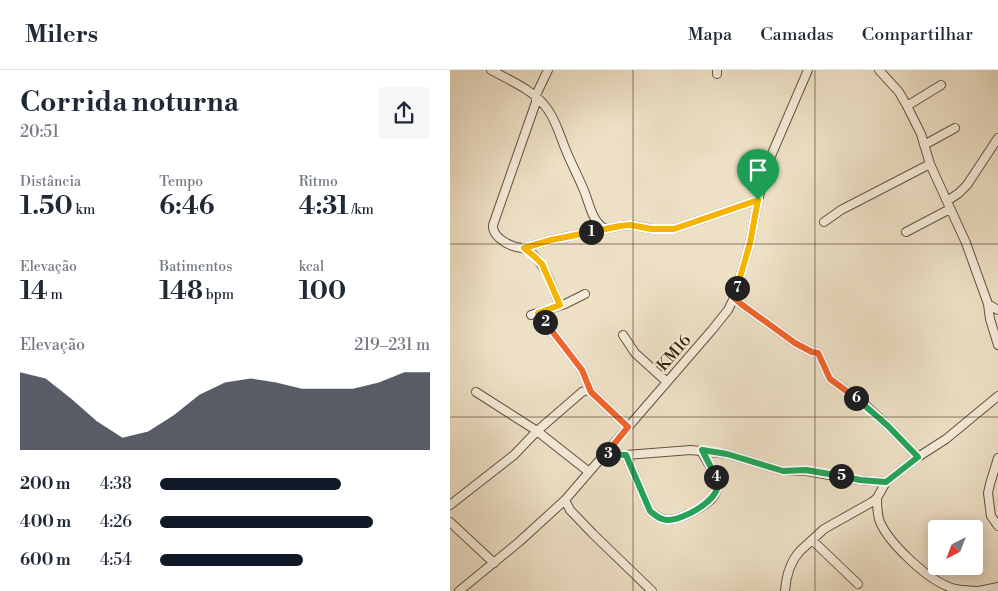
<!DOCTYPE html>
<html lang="pt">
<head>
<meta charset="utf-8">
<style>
	:root { --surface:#fff; --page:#f6f6f7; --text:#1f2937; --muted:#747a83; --line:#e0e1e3; --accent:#111827 }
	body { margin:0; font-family:"Libre Bodoni",serif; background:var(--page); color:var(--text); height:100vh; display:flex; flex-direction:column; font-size:19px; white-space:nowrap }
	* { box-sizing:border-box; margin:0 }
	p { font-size:16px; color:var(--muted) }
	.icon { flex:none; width:28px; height:28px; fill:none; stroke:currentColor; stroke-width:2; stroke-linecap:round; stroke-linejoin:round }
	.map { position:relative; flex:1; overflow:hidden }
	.drawer { display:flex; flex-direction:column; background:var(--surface); width:450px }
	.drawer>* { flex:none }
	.needle { width:32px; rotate:222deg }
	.tools { position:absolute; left:478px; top:450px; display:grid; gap:10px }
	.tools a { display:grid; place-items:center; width:55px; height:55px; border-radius:5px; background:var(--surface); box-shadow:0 2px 12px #0003; font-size:25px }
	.pin { position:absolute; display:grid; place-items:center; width:42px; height:42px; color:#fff; margin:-51px -21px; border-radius:50% 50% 50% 0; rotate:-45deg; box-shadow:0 0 5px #0007 }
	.pin .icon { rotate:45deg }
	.km { position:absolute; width:25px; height:25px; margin:-12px; border-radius:50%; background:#222; color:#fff; font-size:14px; line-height:25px; text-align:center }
	.round { display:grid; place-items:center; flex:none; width:52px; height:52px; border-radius:5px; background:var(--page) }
	.head { display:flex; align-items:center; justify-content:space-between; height:85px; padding:0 20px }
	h1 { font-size:28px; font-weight:700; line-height:38px }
	.figures { display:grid; grid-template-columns:repeat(3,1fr); gap:8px; height:85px; padding:5px 20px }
	.figures div { display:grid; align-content:center }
	.figures b { font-size:25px; font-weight:700 }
	.figures small { font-size:14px; font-weight:400 }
	.figures p { font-size:14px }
	.chart { height:140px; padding:10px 20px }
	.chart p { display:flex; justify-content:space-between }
	.chart svg { width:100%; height:90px; margin-top:5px; fill:var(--accent); opacity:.7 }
	ul { padding:0 20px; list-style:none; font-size:16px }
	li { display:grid; grid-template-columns:80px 60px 1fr; align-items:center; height:38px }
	li i { height:12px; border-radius:6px; background:var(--accent) }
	header { display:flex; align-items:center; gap:30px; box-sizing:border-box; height:70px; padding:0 25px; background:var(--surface); border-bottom:1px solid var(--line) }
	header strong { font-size:24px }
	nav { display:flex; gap:28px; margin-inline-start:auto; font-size:18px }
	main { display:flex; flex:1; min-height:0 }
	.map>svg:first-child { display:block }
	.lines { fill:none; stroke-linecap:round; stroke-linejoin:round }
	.minor-casing { stroke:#65523c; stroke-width:10 }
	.minor { stroke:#f4ebd9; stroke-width:8 }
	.split-1-casing { stroke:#fff; stroke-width:10 }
	.split-2-casing { stroke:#fff; stroke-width:10 }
	.split-3-casing { stroke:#fff; stroke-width:10 }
	.split-4-casing { stroke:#fff; stroke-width:10 }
	.split-5-casing { stroke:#fff; stroke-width:10 }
	.split-6-casing { stroke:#fff; stroke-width:10 }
	.split-7-casing { stroke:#fff; stroke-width:10 }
	.split-8-casing { stroke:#fff; stroke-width:10 }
	.split-1 { stroke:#f5b400; stroke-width:6 }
	.split-2 { stroke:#f5b400; stroke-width:6 }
	.split-3 { stroke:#f0652b; stroke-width:6 }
	.split-4 { stroke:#22a559; stroke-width:6 }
	.split-5 { stroke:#22a559; stroke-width:6 }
	.split-6 { stroke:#22a559; stroke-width:6 }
	.split-7 { stroke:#f0652b; stroke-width:6 }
	.split-8 { stroke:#f5b400; stroke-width:6 }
	.grid { fill:none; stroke:#37230e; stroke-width:1; stroke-opacity:0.55 }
	.labels { text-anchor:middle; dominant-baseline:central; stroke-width:4; stroke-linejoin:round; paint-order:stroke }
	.street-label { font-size:16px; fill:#37230e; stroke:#f4ebd9 }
</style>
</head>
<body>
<header>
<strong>Milers</strong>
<nav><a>Mapa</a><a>Camadas</a><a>Compartilhar</a></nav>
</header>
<main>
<section class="drawer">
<div class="head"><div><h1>Corrida noturna</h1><p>20:51</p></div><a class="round"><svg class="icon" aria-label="share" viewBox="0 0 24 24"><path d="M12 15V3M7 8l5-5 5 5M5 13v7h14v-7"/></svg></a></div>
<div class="figures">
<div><p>Distância</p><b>1.50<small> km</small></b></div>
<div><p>Tempo</p><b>6:46</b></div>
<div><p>Ritmo</p><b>4:31<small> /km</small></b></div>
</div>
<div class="figures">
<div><p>Elevação</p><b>14<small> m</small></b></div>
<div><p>Batimentos</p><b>148<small> bpm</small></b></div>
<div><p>kcal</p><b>100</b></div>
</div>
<div class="chart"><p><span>Elevação</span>219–231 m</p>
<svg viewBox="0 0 160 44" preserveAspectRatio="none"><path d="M0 44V6L10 9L20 19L30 30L40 38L50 35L60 27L70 17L80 11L90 9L100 11L110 14L120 14L130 14L140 11L150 6L160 6V44z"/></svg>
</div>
<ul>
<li><b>200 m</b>4:38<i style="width:67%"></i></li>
<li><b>400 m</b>4:26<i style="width:79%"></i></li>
<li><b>600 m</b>4:54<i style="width:53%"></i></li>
</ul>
</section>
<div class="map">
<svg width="548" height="521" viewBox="0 0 548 521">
	<rect width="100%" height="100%" fill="#eee0c5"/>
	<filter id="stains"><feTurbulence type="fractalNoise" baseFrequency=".004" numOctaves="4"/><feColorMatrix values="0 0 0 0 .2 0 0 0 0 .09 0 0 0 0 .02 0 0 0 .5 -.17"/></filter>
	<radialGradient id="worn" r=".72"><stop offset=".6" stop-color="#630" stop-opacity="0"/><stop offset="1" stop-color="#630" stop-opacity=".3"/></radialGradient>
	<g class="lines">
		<defs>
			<path id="minor" d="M41 0C59 10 83 20 95 36 104 46 107 58 112 70 118 88 128 105 135 123 140 136 142 151 155 159
				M98 0 86 25V32L43 155C42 165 54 173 63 176 67 178 71 177 75 179 95 189 101 217 110 235
				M267 0V4
				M429 0 449 22 457 36 471 64 480 94 516 173 538 234
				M457 36 491 15
				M474 75 505 58
				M497 131 509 123 517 115 548 68
				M374 152 391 140 480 94
				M456 162 500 139
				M74 178 101 170 170 156 181 155 202 159H224L308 130
				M284 228 291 234 345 273 362 282 368 283 380 309 412 332 439 357 468 387
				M548 240 538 234 540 249 548 275
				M88 243 132 300 141 322
				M81 245 115 234 135 224
				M173 265 185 283 217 312
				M26 322 87 361 139 402
				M155 384 176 385 241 380 277 384 333 401H356L409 410 436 412
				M176 385 200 441C205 445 210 450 218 450 230 450 257 436 264 426 267 421 268 416 268 410L251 381
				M548 388 540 414 538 423 541 446 548 456
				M427 428C427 436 427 444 430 452 439 473 475 507 497 516 506 521 517 520 527 521
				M115 430 120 440 143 464 202 521
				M0 435 64 385 87 361 132 322 137 320 141 322 178 357
				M0 452 44 493
				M362 470 408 514
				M9 521 69 472 115 430 262 260 278 240 284 228 300 173 308 130 318 93 358 0
				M335 521C336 507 340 492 350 481L374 459 422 432 427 428 436 412 468 387 496 369 548 326
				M529 521 548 517"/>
		</defs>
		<use href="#minor" class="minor-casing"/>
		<use href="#minor" class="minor"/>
	</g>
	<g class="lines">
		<defs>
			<path id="split-1" d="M141 162 170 156 180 155 202 159H224L308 130"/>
			<path id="split-2" d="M95 252 88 243 110 235 92 194 85 187 74 178 101 170 141 162"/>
			<path id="split-3" d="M95 252 132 300 141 322 178 357 156 384H158"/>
			<path id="split-4" d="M158 384 176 385 200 441C205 445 210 450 217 450 232 451 278 427 266 407"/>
			<path id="split-5" d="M266 407 252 380 277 384 333 401 356 400 391 406"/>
			<path id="split-6" d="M391 406 410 410 436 412 468 387 438 356 406 328"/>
			<path id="split-7" d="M287 218 284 228 291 234 345 273 362 282 368 283 380 309 406 328"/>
			<path id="split-8" d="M287 218 300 173 308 130"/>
		</defs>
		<use href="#split-1" class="split-1-casing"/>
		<use href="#split-2" class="split-2-casing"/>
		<use href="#split-3" class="split-3-casing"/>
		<use href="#split-4" class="split-4-casing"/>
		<use href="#split-5" class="split-5-casing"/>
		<use href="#split-6" class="split-6-casing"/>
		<use href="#split-7" class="split-7-casing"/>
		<use href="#split-8" class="split-8-casing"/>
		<use href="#split-1" class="split-1"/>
		<use href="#split-2" class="split-2"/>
		<use href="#split-3" class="split-3"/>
		<use href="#split-4" class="split-4"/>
		<use href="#split-5" class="split-5"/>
		<use href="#split-6" class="split-6"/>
		<use href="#split-7" class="split-7"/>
		<use href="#split-8" class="split-8"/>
	</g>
	<path class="grid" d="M183 0V521M365 0V521M0 174H548M0 347H548"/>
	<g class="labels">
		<g class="street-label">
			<text transform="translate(224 283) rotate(-49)">KM16</text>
		</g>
	</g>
	<rect width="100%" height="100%" filter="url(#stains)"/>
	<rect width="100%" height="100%" fill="url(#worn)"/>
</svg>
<div class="tools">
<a><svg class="needle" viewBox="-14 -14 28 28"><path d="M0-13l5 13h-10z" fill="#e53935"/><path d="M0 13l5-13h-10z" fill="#747a83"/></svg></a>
</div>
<div class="pin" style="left:308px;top:130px;background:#1e9e55"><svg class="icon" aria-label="arrive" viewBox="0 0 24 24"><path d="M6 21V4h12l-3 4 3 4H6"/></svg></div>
<b class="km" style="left:141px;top:162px">1</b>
<b class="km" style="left:95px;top:252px">2</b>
<b class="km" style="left:158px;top:384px">3</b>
<b class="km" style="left:266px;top:407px">4</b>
<b class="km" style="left:391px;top:406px">5</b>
<b class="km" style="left:406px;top:328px">6</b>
<b class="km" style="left:287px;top:218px">7</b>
</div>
</main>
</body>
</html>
